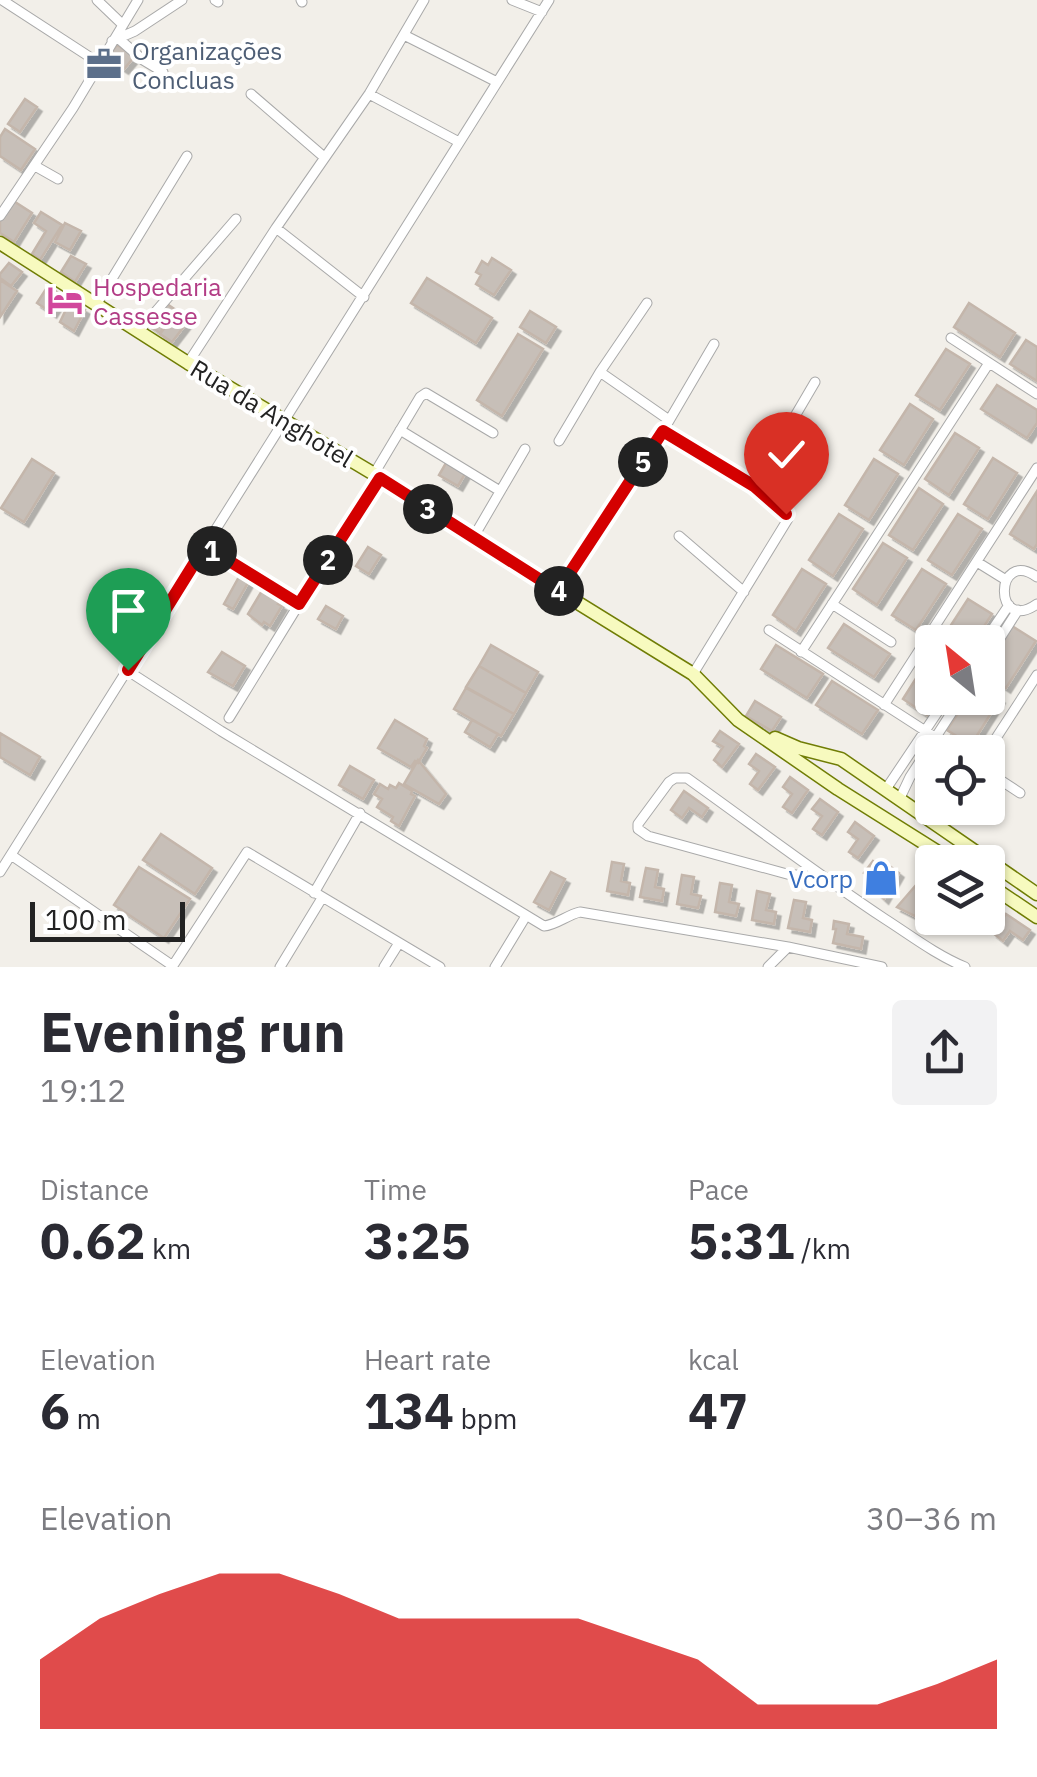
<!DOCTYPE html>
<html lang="en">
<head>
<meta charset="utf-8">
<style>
	:root { --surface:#fff; --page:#f2f2f3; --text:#2b2b33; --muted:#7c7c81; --accent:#d40000 }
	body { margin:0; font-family:"IBM Plex Sans",sans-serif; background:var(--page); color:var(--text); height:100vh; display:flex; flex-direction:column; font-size:38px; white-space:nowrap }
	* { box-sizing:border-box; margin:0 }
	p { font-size:32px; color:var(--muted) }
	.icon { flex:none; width:55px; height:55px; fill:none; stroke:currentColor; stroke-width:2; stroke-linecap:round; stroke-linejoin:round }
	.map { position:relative; height:967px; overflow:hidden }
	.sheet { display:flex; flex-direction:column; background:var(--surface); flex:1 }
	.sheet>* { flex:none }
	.needle { width:65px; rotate:330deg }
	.fabs { position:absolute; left:915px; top:625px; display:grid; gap:20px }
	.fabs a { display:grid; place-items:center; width:90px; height:90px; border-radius:10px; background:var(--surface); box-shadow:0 2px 8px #0004; font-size:50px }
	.scale { position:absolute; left:30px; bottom:25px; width:155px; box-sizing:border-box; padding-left:10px; border:5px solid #222; border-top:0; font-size:28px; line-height:35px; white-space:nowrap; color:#222; -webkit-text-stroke:8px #fff; paint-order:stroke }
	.pin { position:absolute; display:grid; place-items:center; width:85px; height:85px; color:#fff; margin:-102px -42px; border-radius:50% 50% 50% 0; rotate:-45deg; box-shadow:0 0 10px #0007 }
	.pin .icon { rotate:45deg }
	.km { position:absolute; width:50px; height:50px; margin:-25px; border-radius:50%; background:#222; color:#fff; font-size:28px; line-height:50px; text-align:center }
	.round { display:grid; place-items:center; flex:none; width:105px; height:105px; border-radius:10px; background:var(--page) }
	.head { display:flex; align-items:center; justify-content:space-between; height:170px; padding:0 40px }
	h1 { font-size:55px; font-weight:700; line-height:75px }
	.stats { display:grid; grid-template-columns:repeat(3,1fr); gap:15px; height:170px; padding:10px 40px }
	.stats div { display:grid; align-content:center }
	.stats b { font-size:50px; font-weight:700 }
	.stats small { font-size:28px; font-weight:400 }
	.stats p { font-size:28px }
	.chart { height:280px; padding:20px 40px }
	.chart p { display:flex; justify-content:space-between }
	.chart svg { width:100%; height:180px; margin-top:10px; fill:var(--accent); opacity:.7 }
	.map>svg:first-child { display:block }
	.building { fill:#c7bfb8; stroke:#c4b6ab; stroke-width:2.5; filter:url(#shadow) }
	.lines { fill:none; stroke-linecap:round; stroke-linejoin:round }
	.street-casing { stroke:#a9a9a9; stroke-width:11 }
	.secondary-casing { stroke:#707d05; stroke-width:15 }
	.street { stroke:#fff; stroke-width:9 }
	.secondary { stroke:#f7fabf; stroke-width:12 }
	.route-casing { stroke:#fff; stroke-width:20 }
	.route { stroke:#d40000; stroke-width:12 }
	.labels { text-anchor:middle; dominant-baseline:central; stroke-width:8; stroke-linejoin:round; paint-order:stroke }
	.service-label { font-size:25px; fill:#4e5e75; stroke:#fff; text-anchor:start }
	.hotel-label { font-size:25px; fill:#b23c85; stroke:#fff; text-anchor:start }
	.street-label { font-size:25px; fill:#222; stroke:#fff }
	.shop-label { font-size:25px; fill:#366cbe; stroke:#fff; text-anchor:end }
</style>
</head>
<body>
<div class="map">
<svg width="1037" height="967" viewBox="0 0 1037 967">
	<defs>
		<filter id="shadow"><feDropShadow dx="4.5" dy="4.5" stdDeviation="0" flood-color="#0004"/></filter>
	</defs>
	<rect width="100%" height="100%" fill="#f2efe9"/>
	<path class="building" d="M117 45 135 56 124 69 107 58Z
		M25 99 37 107 20 132 8 124Z
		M5 129 35 149 21 170 0 156V137Z
		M12 200 32 213 14 242 0 233V219Z
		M41 212 62 225 40 260 32 254 46 231 34 223Z
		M65 223 81 231 70 250 55 242Z
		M71 256 86 264 75 282 61 272Z
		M492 258 511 270 494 295 476 284 481 275 476 272 482 261 488 265Z
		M9 263 22 272 11 286 0 278V274Z
		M427 278 492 318 476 343 411 303Z
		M0 280 17 291 0 317Z
		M48 286 63 296 52 313 37 303Z
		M70 301 85 310 74 331 60 322Z
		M164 302 176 310 160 333 148 324Z
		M969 303 1015 333 1000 357 954 327Z
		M177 311 189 320 172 342 160 334Z
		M530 311 556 327 546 343 520 327Z
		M518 334 543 349 502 416 477 400Z
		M1026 340 1037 347V381L1010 364Z
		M946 349 970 364 940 410 916 395Z
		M997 385 1037 410V423L1027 438 981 409Z
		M910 404 933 419 904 465 880 450Z
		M955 433 979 448 949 495 925 479Z
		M993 458 1017 473 988 519 964 504Z
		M32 459 54 473 24 522 1 508Z
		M874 459 898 474 869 520 845 505Z
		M446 463 465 474 458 486 439 475Z
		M919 488 943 504 913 550 889 535Z
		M1037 491V544L1034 549 1010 534Z
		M839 514 863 529 833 576 809 560Z
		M958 514 982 529 952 575 928 560Z
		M883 543 907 558 877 605 853 589Z
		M368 547 381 555 369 574 356 566Z
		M802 569 826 584 796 631 773 615Z
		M922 569 946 584 916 630 892 615Z
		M240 575 249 581 233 609 224 604Z
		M263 589 281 600 278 604 282 606 270 626 264 622 262 625 248 614Z
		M968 599 992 614 974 642H940Z
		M326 606 343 616 336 629 318 619Z
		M844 624 890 654 874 677 828 648Z
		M1012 626 1036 641 1006 688 988 676V665Z
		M491 645 538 672 526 693 479 666Z
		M776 645 823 674 807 698 761 669Z
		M222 652 245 666 233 686 208 672Z
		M932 653V698H938L927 715 903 699Z
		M479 666 526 693 514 714 466 687Z
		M832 681 878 710 862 734 816 705Z
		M466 688 514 714 501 736 454 709Z
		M988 690 1000 699 971 745 947 730 968 698H988Z
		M755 701 781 717 772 731 746 716Z
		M395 720 427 739 424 746 427 748 418 763 415 761 411 767 378 748Z
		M472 720 498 734 490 747 465 732Z
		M720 731 739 744 722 767 714 760 723 747 713 741Z
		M0 733 40 757 30 775 0 757Z
		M756 754 775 767 758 790 750 784 759 771 749 764Z
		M418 760 446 794 439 804 404 784Z
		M350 766 374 780 363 799 339 785Z
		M790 777 808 790 792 813 783 807 792 794 783 787Z
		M399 783 412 791 411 794 415 796 399 826 391 821 393 817 377 807 382 799 374 794 380 784 388 789 390 785 396 788Z
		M684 791 708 808 702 817 689 808 682 818 671 810Z
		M820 799 838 812 822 835 813 829 822 816 812 809Z
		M855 822 874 836 858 858 849 852 858 839 848 832Z
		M161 834 212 868 195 894 143 860Z
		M873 861 884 869 887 864 899 873 884 899 869 885 870 883 867 881 870 877 864 873Z
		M612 862 624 864 621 881 630 883 628 895 607 891Z
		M139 867 190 899 164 938 114 905Z
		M646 868 658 870 655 887 664 889 662 901 640 897Z
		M551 872 565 879 549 910 534 902Z
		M682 875 694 877 691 894 701 896 698 908 677 904Z
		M720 883 732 885 729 902 739 904 736 916 715 912Z
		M917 884 929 893 926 897 932 902V910L927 917 922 913 920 917 916 914 915 916 897 907Z
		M757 891 770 894 766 910 776 912 774 924 752 920Z
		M794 900 806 902 803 918 812 920 810 932 788 928Z
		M1006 914 1030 930 1023 940 1010 931 1003 941 993 933Z
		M834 921 849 924 847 934 863 937 861 949 833 943 836 929H833Z"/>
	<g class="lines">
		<defs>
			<path id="street" d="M2 0 99 63
				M97 0 122 24
				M215 0 218 2
				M301 0 302 2
				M512 0 542 12
				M404 35 497 82
				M119 39 143 60 163 72
				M112 41 135 31 182 0
				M251 94 324 157
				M369 94 459 142
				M35 166 58 179
				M0 216 73 108 138 0
				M276 228 364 297
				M96 305 187 156
				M138 332 236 219
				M951 338 1037 394
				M188 363 276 228 369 94 424 0
				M600 372 669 420
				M400 430 500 491
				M663 431 754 486 786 514 788 519 693 674
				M559 441 600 372 647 303
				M374 474 420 397 426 393 493 433
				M754 486 815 382
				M679 536 744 592
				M473 538 525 449
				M205 546 299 604
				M977 562 1006 580
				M1037 577C994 547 993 635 1037 604
				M558 591 663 431 714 344
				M832 604 891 642
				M769 630 958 752
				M984 642 1009 605
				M801 652 989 363
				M988 657 1018 610
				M128 671 221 731 544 926C556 925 567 915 580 912L788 947 882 967
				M884 705 1037 468
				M229 718 299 604 380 478
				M987 752 1037 675
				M988 772 1020 793
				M886 789 947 698
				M900 798 910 777 961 698
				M11 855 173 966
				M0 872 549 0
				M823 878 787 874 648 836 638 829V824L669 782 675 778H687C753 825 817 874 885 919 910 935 936 955 965 967
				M314 893 360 813
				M172 967 247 852 440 967
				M280 967 322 898
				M384 967 399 943
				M495 967 526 916
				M768 967 788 947"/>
			<path id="secondary" d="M0 243 188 363 374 474 473 538 693 674 738 720 838 789 954 862
				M775 738 798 748 841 759 1037 894
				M988 884 1037 917"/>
		</defs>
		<use href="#street" class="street-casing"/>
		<use href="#secondary" class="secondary-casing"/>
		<use href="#street" class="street"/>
		<use href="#secondary" class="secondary"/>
	</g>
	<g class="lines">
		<defs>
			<path id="route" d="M128 670 205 546 299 604 380 478 558 591 663 431 754 486 786 514"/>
		</defs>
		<use href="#route" class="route-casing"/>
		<use href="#route" class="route"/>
	</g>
	<defs>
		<symbol id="office-bare" viewBox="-9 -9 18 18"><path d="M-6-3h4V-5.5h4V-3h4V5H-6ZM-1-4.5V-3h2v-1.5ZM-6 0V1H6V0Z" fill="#5c6f8a" stroke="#fff" stroke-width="2.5" paint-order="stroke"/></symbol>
		<symbol id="hotel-bare" viewBox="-9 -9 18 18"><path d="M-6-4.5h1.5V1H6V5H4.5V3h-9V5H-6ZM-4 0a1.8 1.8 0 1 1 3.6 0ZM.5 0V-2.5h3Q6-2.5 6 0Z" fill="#d1479c" stroke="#fff" stroke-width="2.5" paint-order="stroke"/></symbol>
		<symbol id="shop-bare" viewBox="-9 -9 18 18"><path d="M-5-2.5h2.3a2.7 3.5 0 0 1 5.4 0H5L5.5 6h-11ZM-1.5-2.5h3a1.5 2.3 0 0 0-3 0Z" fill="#3f7fe0" stroke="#fff" stroke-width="2.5" paint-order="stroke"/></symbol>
	</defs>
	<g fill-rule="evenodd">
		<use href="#office-bare" x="79" y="39" width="50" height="50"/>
		<use href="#hotel-bare" x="40" y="275" width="50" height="50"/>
		<use href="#shop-bare" x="856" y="853" width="50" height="50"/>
	</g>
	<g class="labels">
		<g class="service-label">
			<text x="132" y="50">Organizações<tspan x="132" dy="29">Concluas</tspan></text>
		</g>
		<g class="hotel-label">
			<text x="93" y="286">Hospedaria<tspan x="93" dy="29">Cassesse</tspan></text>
		</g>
		<g class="street-label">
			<text transform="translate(272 413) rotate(31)">Rua da Anghotel</text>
		</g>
		<g class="shop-label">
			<text x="853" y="878">Vcorp</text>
		</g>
	</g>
</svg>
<div class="fabs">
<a><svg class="needle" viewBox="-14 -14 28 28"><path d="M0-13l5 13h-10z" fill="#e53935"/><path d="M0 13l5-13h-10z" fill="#7c7c81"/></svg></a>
<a><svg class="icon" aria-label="locate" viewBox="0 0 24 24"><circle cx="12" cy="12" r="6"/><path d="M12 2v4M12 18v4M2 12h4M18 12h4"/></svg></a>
<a><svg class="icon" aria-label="layers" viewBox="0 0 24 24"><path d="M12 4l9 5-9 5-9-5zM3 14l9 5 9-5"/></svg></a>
</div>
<div class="scale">100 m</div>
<div class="pin" style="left:128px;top:670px;background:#1e9e55"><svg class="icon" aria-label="arrive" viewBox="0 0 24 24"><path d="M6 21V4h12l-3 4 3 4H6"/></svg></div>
<div class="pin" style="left:786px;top:514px;background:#d93025"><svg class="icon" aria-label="check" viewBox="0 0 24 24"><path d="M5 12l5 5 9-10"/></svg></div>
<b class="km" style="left:212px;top:551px">1</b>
<b class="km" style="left:328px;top:560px">2</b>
<b class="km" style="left:428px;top:509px">3</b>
<b class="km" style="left:559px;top:591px">4</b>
<b class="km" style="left:643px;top:462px">5</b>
</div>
<section class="sheet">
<div class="head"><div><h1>Evening run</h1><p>19:12</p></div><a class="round"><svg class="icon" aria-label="share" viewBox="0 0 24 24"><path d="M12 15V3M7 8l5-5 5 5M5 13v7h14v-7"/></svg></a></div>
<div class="stats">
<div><p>Distance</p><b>0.62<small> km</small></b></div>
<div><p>Time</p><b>3:25</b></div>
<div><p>Pace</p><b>5:31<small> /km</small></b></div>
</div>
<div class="stats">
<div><p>Elevation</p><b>6<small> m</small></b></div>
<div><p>Heart rate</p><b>134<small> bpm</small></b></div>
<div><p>kcal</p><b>47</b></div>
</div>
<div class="chart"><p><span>Elevation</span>30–36 m</p>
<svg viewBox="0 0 160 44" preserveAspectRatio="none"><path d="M0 44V27L10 17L20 11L30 6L40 6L50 11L60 17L70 17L80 17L90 17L100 22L110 27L120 38L130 38L140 38L150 33L160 27V44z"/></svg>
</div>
</section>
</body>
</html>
